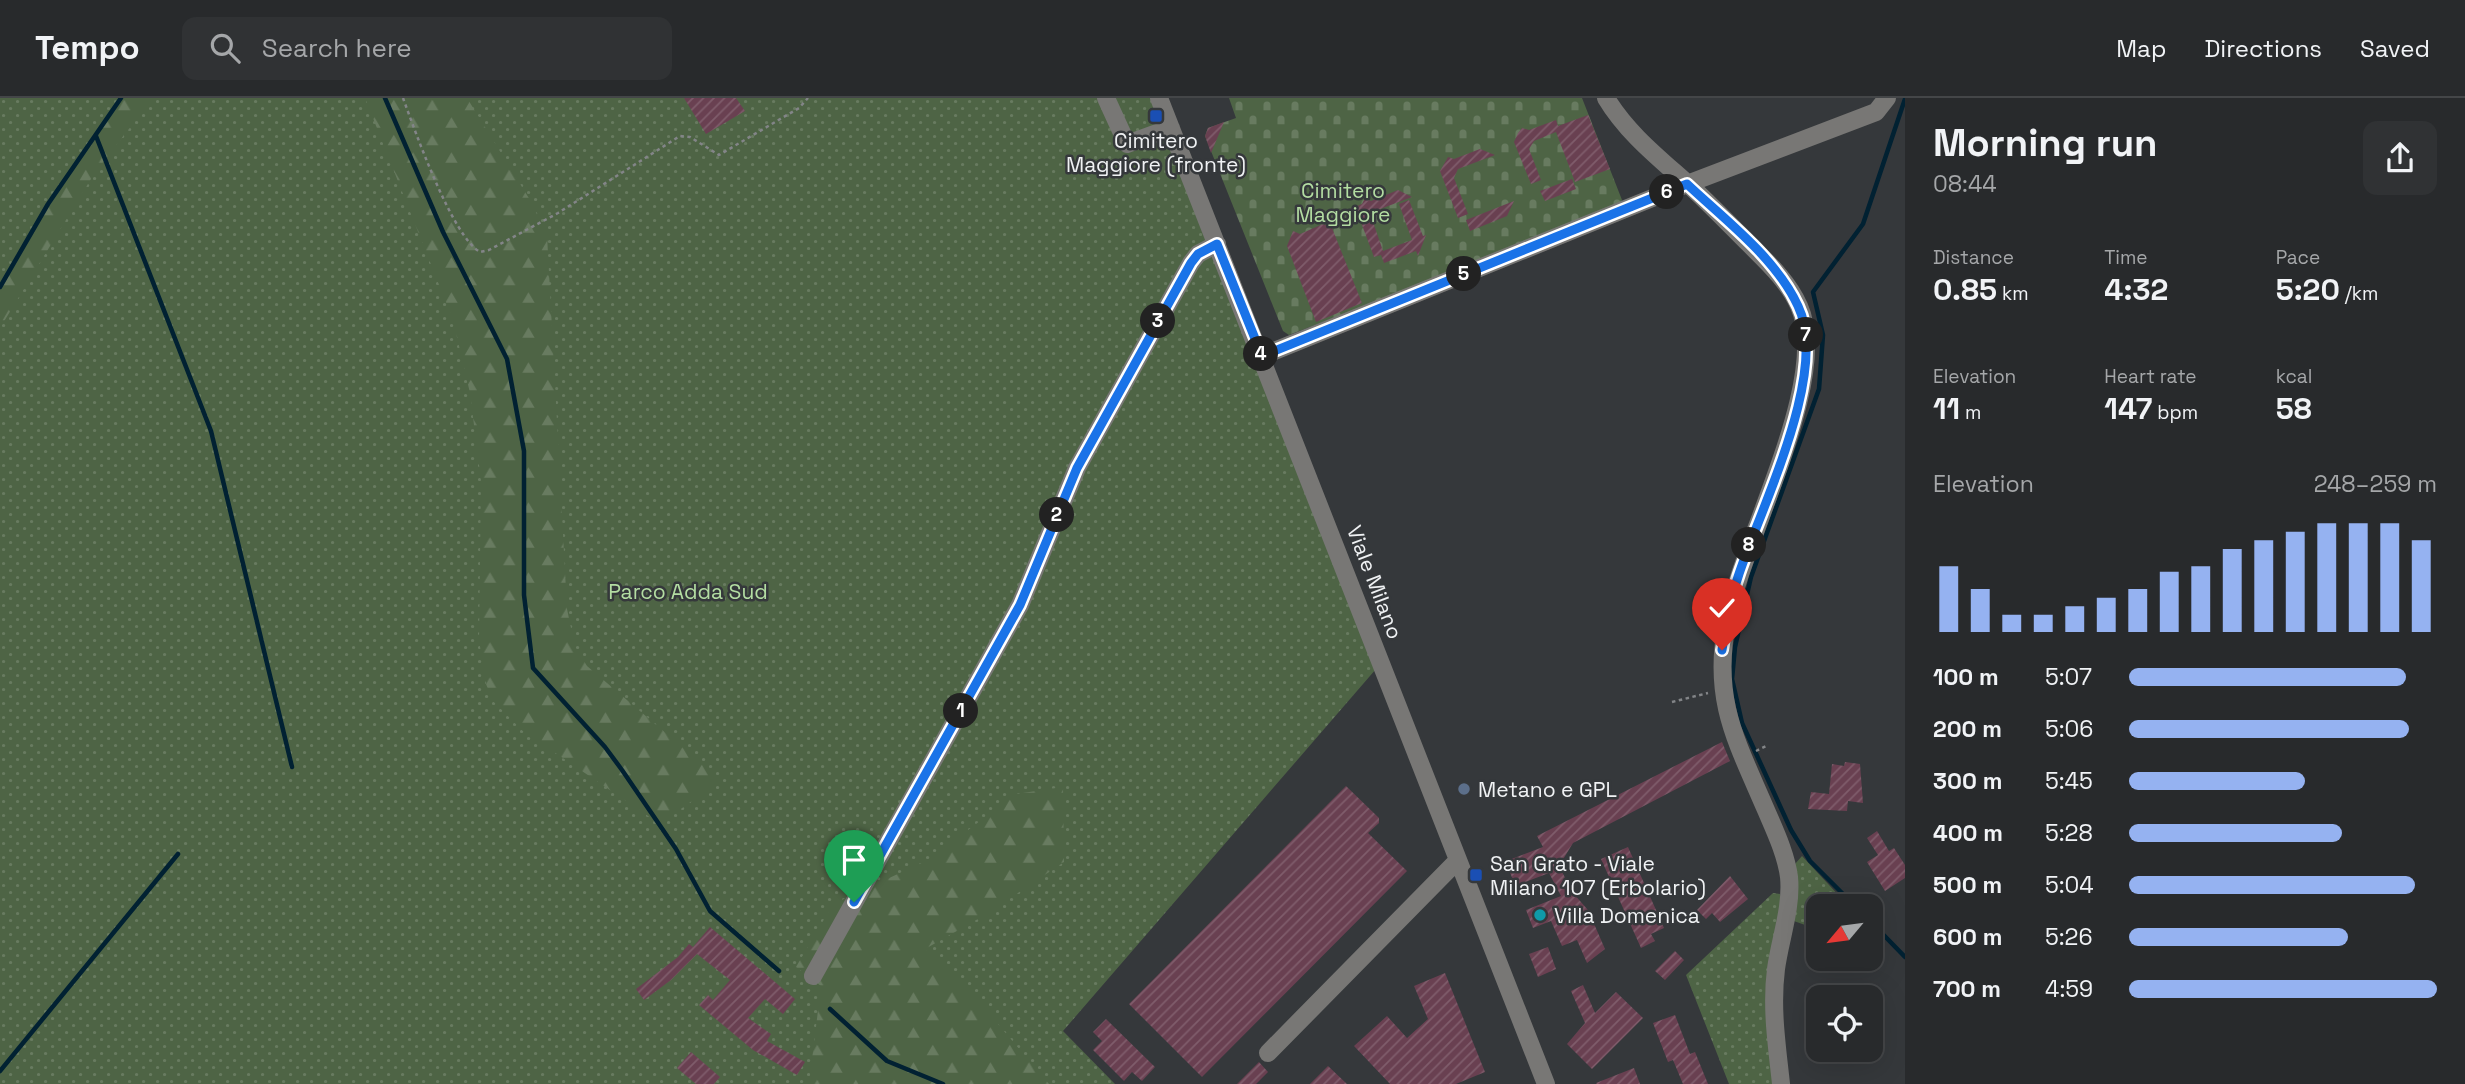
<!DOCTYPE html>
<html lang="en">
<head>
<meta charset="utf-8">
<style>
	:root { --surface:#282a2c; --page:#303234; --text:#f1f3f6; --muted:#a5a7a9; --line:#444648; --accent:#95b2f1 }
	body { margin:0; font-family:"Space Grotesk",sans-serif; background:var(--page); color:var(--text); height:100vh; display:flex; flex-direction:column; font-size:26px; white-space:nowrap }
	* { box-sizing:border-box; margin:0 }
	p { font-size:23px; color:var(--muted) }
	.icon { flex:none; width:38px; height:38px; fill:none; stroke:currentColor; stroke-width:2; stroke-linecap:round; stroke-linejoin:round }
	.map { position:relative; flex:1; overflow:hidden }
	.details { display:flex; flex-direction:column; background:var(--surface); width:560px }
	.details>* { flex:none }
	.needle { width:46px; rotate:241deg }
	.fabs { position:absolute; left:1806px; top:796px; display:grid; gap:14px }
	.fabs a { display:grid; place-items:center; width:77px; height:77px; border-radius:14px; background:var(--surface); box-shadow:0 7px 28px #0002,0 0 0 2px var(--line); font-size:35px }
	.pin { position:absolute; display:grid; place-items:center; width:60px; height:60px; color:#fff; margin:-72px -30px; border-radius:50% 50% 50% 0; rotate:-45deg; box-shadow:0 0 7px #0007 }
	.pin .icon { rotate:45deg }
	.km { position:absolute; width:35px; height:35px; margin:-18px; border-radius:50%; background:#222; color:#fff; font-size:19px; line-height:35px; text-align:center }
	.round { display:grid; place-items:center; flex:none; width:74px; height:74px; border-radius:14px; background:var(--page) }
	.head { display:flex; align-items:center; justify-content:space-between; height:119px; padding:0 28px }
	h1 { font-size:38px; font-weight:700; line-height:52px }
	.stats { display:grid; grid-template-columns:repeat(3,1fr); gap:10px; height:119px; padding:7px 28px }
	.stats div { display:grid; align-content:center }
	.stats b { font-size:30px; font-weight:700 }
	.stats small { font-size:19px; font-weight:400 }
	.stats p { font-size:19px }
	.chart { height:196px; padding:14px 28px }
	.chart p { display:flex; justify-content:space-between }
	.chart svg { width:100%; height:126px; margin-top:7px; stroke:var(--accent); stroke-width:6 }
	ul { padding:0 28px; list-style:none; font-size:23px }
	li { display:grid; grid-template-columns:112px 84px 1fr; align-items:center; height:52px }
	li i { height:18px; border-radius:9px; background:var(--accent) }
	header { display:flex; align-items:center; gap:42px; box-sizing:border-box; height:98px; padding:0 35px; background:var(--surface); border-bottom:2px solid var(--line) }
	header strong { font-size:33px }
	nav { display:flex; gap:38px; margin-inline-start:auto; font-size:24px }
	.search { width:490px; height:63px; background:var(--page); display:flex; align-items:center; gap:18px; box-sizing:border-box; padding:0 24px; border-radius:14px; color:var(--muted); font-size:26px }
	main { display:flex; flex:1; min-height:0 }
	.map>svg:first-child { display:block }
	.green { fill:url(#green-dots) }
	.forest { fill:url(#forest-firs) }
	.cemetery { fill:url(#cemetery-stones) }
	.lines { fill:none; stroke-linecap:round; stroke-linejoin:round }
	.stream { stroke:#012132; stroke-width:4.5 }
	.building { fill:url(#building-hatch) }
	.path { stroke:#838588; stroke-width:2.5; stroke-dasharray:3.5 3.5; stroke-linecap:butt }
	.minor { stroke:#787775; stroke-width:18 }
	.route-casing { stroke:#fff; stroke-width:14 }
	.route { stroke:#1a73e8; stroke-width:9 }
	.transit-dot { fill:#1a4fb4; stroke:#35383b; stroke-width:2.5 }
	.service-dot { fill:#5c6f8a; stroke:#35383b; stroke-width:2.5 }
	.culture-dot { fill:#0f9aa8; stroke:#35383b; stroke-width:2.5 }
	.labels { text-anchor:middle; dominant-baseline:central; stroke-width:5; stroke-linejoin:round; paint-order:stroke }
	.poi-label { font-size:21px; fill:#f0f2f4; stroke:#35383b; text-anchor:start }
	.park-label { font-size:21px; fill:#b3dda2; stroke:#35383b }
	.street-label { font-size:21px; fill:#f0f2f4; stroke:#35383b }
</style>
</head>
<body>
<header>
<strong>Tempo</strong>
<div class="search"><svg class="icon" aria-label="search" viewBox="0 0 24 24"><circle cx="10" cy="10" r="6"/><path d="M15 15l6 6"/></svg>Search here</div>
<nav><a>Map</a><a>Directions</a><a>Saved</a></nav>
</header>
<main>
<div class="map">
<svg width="1905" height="986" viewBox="0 0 1905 986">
	<defs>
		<pattern id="green-dots" width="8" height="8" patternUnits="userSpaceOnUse" patternTransform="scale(1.75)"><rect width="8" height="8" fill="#4e6445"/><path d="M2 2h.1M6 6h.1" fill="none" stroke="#687b60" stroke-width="1.8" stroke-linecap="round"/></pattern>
		<pattern id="forest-firs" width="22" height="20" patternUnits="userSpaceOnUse" patternTransform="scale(1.75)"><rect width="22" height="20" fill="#4e6445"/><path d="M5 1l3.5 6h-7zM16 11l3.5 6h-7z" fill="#687b60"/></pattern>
		<pattern id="cemetery-stones" width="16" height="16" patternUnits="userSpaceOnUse" patternTransform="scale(1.75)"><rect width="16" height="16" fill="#4e6445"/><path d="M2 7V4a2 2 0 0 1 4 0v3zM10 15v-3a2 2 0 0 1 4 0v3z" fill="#687b60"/></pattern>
		<pattern id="building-hatch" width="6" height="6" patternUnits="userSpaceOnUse" patternTransform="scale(1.75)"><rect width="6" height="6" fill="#694051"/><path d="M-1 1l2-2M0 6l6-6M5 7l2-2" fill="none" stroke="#7f5c6b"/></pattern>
	</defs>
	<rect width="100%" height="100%" fill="#35383b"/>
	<path class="green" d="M0 0H1150L1376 571 1063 933 1115 986H0Z
		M1802 758 1843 802 1834 808H1818V820L1808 828 1791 822 1795 766Z
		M1773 795 1780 796 1782 801 1773 986H1729L1686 877Z"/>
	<path class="forest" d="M121 0H149L132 27 94 76 0 230V189L48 106Z
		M365 0H467L530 102 547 137 567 511 575 549 587 568 721 682 660 726 523 633 493 603 486 586 479 542 481 383 470 295 453 222Z
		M1063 689 1064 764 985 817 925 851 981 906 1049 986H809L821 888 796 869 833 806 928 762 1016 696Z"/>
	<path class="cemetery" d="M1229 0H1582L1622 102 1619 109 1289 237 1283 233 1205 38 1208 30 1236 20Z"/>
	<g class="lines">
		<path class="stream" d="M385 0 443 134 507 261 524 353V497L533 570 605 649 622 672 676 751 710 813 779 873
			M96 38 211 333 292 669
			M0 189 48 106 121 0
			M1855 808 1810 763 1791 732 1742 625 1732 581 1735 549 1751 479 1819 291 1823 237 1813 194 1863 126 1905 1
			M1871 824 1905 859
			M830 911 887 963 943 986
			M0 973 178 756"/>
	</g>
	<path class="building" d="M684 0H736L745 13 706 36Z
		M1588 17 1610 71 1575 84 1556 34 1534 43 1529 51 1541 82 1531 86 1514 44 1518 35 1522 30 1529 32 1556 22 1558 28Z
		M1224 24 1211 55 1205 38 1208 30Z
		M1480 51 1495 57 1458 71 1454 80 1468 116 1458 120 1440 73 1448 59 1454 61Z
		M1572 81 1576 91 1545 103 1540 93Z
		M1398 92 1412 99 1375 113 1372 121 1383 153 1412 142 1399 106 1409 102 1423 138 1426 137 1418 158 1416 153 1384 165 1381 157 1374 159 1359 119 1354 121 1350 111 1362 106 1365 100 1371 103Z
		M1514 103 1507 118 1470 133 1466 122Z
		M1323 126 1332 130 1362 205 1316 224 1287 148 1293 133 1300 136Z
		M1722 644 1730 663 1573 745 1559 768 1573 795 1588 812 1605 851 1587 865 1577 842 1562 848 1551 823 1533 830 1526 812 1561 798 1549 775 1515 788 1506 763 1543 749 1537 738Z
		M1845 664 1860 666 1863 705 1848 703 1847 713 1808 711 1811 694 1829 696 1832 666 1844 668Z
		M1346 688 1379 720V725L1368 735 1407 773 1202 979 1129 906Z
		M1877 733 1889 753 1894 750 1905 767V780L1885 793 1867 764 1878 757 1867 740Z
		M1628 749 1664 830 1651 836 1655 843 1641 850 1601 761Z
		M1730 778 1748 801 1720 824 1712 815 1706 821 1697 812Z
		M710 829 795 901 783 916 765 901 748 920 771 936 767 943 805 964 797 977 753 952 699 907 708 897 713 902 730 882 697 856 671 882 644 902 636 891 678 859 689 846 693 849Z
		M1548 849 1556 871 1538 879 1529 856Z
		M1675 853 1684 862 1665 882 1655 873Z
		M1445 875 1485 974 1456 986H1390L1354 948 1387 918 1407 940 1428 921 1414 888Z
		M1583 887 1595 915 1616 894 1643 920 1592 971 1567 946 1585 925 1571 893Z
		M1675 917 1690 956 1695 954 1708 986H1683L1673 962 1668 964 1653 925Z
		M1106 921 1155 969 1142 983 1132 974 1124 983 1093 952 1102 943 1093 934Z
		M691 954 720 979 714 986H696L677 970Z
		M1259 964 1268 974 1256 986H1237Z
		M1328 968 1347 986H1310Z
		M1634 970 1640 986H1597L1596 985Z"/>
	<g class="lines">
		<path class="path" d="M403 0C415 33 452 138 480 154L489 152 558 115 680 38 690 39 719 57 799 10 808 0
			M1672 604 1708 595
			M1756 653 1766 648"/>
		<path class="minor" d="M1106 0 1127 46 1171 30
			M1159 0 1546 986
			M1606 0C1627 35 1659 60 1689 87 1709 105 1728 125 1748 145 1767 164 1788 183 1799 208 1832 282 1742 441 1727 524 1712 602 1736 642 1766 712 1775 733 1786 756 1789 779 1792 810 1780 841 1776 871 1771 910 1777 948 1781 986
			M1262 258 1687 86 1876 14 1887 0
			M813 878 1020 507 1077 370 1191 165 1198 156 1217 146
			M1268 955 1458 762"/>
	</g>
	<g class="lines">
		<defs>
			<path id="route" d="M854 804 1020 507 1077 370 1191 165 1198 156 1217 146 1262 258 1687 86C1725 122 1776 160 1798 208 1830 274 1760 411 1738 479 1730 502 1726 527 1722 552"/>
		</defs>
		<use href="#route" class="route-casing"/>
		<use href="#route" class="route"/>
	</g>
	<g class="transit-dot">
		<rect x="1149" y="11" width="14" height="14" rx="3.5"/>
		<rect x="1469" y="770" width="14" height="14" rx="3.5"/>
	</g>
	<circle class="service-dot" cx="1464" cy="691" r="7"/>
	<circle class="culture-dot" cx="1540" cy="817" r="7"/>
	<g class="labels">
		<g class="poi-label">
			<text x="1156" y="42" text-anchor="middle">Cimitero<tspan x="1156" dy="24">Maggiore (fronte)</tspan></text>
			<text x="1478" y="691">Metano e GPL</text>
			<text x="1490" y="765">San Grato - Viale<tspan x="1490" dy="24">Milano 107 (Erbolario)</tspan></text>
			<text x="1554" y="817">Villa Domenica</text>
		</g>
		<g class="park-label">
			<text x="1343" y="92">Cimitero<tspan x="1343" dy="24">Maggiore</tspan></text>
			<text x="688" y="493">Parco Adda Sud</text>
		</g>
		<g class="street-label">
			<text transform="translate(1375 484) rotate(69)">Viale Milano</text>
		</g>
	</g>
</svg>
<div class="fabs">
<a><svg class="needle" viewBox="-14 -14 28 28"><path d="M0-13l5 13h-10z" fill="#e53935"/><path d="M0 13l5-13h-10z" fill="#a5a7a9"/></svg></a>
<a><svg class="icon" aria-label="locate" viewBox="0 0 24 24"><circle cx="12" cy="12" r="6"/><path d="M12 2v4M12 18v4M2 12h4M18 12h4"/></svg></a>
</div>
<div class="pin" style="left:854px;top:804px;background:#1e9e55"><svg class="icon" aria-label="arrive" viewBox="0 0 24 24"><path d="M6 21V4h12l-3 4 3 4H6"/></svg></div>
<div class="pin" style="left:1722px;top:552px;background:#d93025"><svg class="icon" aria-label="check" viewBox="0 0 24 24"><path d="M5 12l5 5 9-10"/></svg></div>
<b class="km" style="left:961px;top:613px">1</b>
<b class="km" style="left:1057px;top:417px">2</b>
<b class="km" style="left:1158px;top:223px">3</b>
<b class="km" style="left:1261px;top:256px">4</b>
<b class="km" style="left:1464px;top:176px">5</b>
<b class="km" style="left:1667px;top:94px">6</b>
<b class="km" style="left:1806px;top:237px">7</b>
<b class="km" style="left:1749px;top:447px">8</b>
</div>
<section class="details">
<div class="head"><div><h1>Morning run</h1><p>08:44</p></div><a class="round"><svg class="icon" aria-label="share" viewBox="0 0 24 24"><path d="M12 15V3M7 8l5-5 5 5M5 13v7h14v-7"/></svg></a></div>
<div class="stats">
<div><p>Distance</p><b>0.85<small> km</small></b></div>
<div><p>Time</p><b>4:32</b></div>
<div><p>Pace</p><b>5:20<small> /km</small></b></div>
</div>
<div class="stats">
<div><p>Elevation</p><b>11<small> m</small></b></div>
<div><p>Heart rate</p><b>147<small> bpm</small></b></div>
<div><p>kcal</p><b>58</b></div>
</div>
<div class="chart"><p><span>Elevation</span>248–259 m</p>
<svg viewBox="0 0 160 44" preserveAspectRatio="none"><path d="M5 44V21M15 44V29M25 44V38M35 44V38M45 44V35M55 44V32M65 44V29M75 44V23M85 44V21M95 44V15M105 44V12M115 44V9M125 44V6M135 44V6M145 44V6M155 44V12"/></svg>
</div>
<ul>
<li><b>100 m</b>5:07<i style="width:90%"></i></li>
<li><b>200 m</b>5:06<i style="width:91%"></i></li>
<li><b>300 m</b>5:45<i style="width:57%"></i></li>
<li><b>400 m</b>5:28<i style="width:69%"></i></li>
<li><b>500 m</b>5:04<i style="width:93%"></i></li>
<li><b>600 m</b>5:26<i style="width:71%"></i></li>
<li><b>700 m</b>4:59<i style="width:100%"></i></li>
</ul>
</section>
</main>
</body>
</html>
